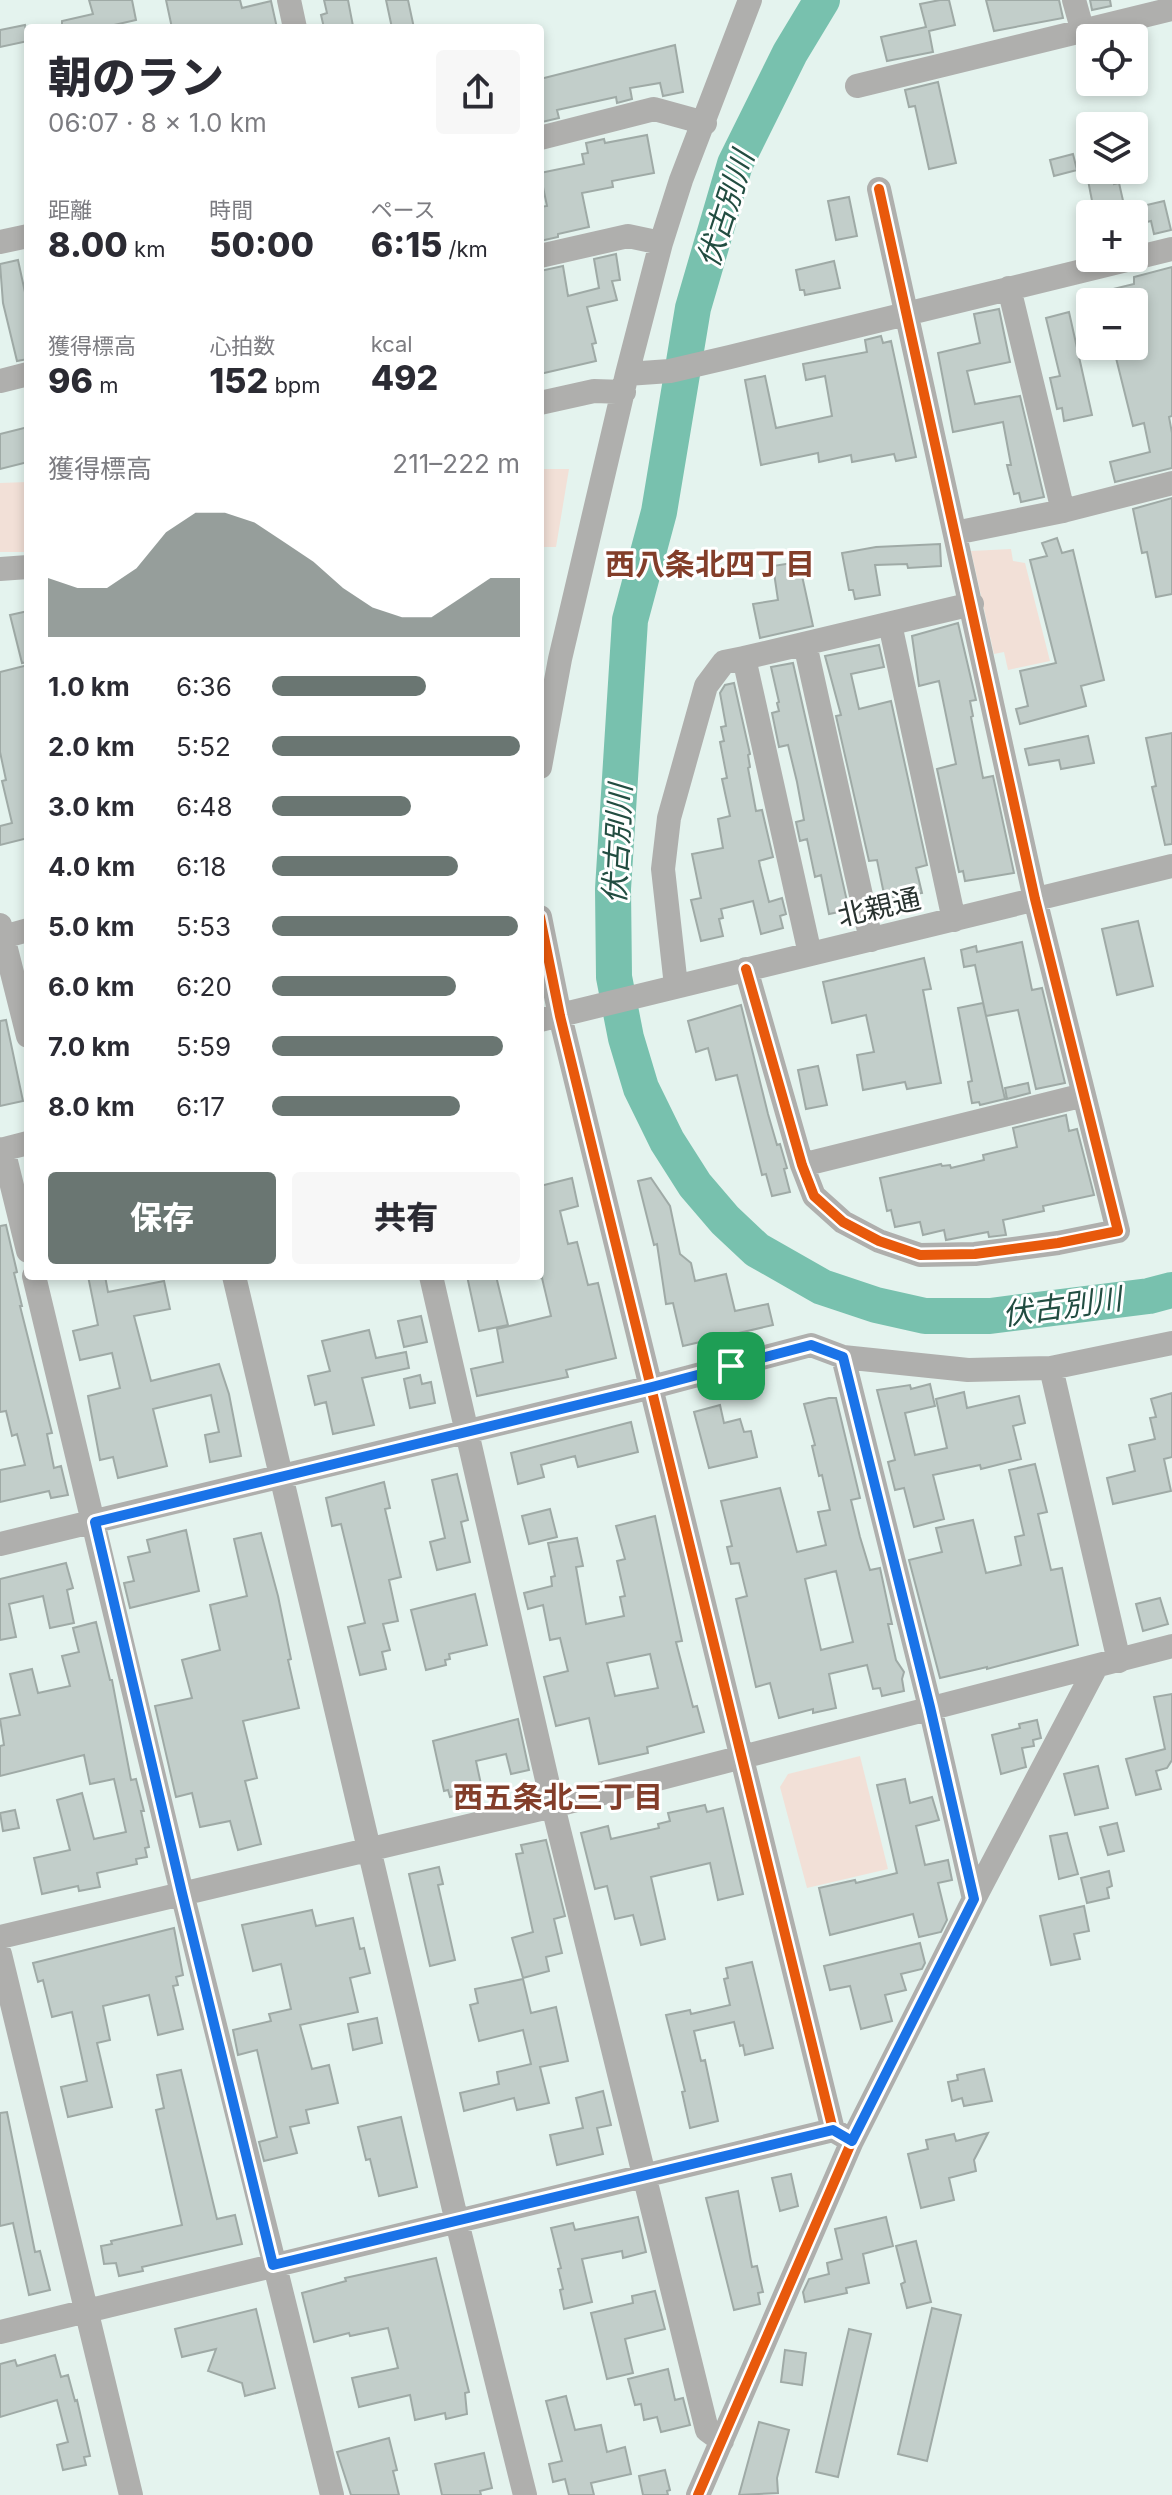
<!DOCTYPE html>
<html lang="ja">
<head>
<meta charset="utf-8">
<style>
	:root { --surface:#fff; --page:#f7f7f7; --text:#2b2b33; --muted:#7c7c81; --accent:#6a7672 }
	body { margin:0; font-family:Inter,"Noto Sans JP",sans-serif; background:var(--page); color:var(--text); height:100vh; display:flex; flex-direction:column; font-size:30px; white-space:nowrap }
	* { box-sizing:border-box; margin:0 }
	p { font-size:26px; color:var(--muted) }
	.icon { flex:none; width:44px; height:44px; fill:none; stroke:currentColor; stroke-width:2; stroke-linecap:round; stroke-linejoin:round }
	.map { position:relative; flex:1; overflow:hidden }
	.drawer { position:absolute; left:24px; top:24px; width:520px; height:1256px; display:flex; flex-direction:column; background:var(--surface); border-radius:8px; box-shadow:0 4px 12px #0003 }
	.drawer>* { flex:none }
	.fabs { position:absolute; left:1076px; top:24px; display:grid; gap:16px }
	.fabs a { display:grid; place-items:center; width:72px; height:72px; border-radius:8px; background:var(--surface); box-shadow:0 4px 12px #0003; font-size:40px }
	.pin { position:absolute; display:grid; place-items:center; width:68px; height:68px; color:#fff; margin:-34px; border-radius:16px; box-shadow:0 4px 12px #0006 }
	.round { display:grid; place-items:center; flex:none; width:84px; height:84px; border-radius:8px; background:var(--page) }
	.head { display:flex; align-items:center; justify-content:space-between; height:136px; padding:0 24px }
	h1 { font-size:44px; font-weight:800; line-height:60px }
	.stats { display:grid; grid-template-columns:repeat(3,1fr); gap:12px; height:136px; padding:8px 24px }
	.stats div { display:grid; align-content:center }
	.stats b { font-size:34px; font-weight:800 }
	.stats small { font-size:22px; font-weight:400 }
	.stats p { font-size:22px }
	.chart { height:224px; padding:16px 24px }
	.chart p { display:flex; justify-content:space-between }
	.chart svg { width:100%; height:144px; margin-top:8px; fill:var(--accent); opacity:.7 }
	.primary-button { display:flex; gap:16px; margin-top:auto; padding:16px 24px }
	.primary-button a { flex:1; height:92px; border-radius:8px; background:var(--accent); color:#fff; font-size:32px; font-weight:800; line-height:92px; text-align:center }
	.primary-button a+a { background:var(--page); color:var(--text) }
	ul { padding:0 24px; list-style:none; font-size:26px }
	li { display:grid; grid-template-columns:128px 96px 1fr; align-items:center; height:60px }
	li i { height:20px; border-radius:10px; background:var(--accent) }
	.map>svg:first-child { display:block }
	.green { fill:#f2e0d7 }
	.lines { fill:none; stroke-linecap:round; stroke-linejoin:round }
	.river { stroke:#78c1ae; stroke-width:36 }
	.building { fill:#c2ceca; stroke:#9faaa6; stroke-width:2; fill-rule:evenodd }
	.minor { stroke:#afafad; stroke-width:24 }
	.cycleway-casing { stroke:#fff; stroke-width:15 }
	.cycleway { stroke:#e8590c; stroke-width:10 }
	.route-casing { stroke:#fff; stroke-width:16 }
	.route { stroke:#1a73e8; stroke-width:10 }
	.labels { text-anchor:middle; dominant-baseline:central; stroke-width:6; stroke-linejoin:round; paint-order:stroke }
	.street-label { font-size:28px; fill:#28322f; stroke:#fff }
	.water-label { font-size:30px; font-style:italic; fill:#224d41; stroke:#fff }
	.neighbourhood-label { font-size:30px; font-weight:bold; fill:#833e2a; stroke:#fff }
</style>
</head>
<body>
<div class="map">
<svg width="1172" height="2495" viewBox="0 0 1172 2495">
	<rect width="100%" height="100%" fill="#e4f3ee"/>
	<path class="green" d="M540 469H569L556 547H540Z
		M28 482V552H0V483Z
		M1011 549 1013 561 1025 563 1050 661 1008 670 1004 652 994 654 971 551Z
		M860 1756 888 1869 807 1888 780 1787 788 1774Z"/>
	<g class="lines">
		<path class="river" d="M822 0 790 53 735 164 693 308 659 512 630 620 613 889 614 977 626 1038 641 1088 667 1141 695 1185 725 1220 757 1250 822 1287 876 1305 925 1316H990L1149 1296 1172 1290"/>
	</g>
	<path class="building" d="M89 0H132L136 20 101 28H62V21L93 14Z
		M166 0H240L242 8 271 1 277 28H172Z
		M324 0H348L353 26 324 28 321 15 327 13Z
		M386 0H408L414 28H392Z
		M940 0H949L955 25 929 31 933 52 887 61 881 37 926 27 920 4Z
		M986 0H1059L1063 18 994 31Z
		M1090 0H1110L1111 6 1092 10Z
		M25 25 28 41 0 47V30Z
		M675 45 683 92 663 96 660 83 630 88 632 99 617 103 616 97 557 110 559 118 542 122 540 79Z
		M938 82 956 163 929 169 915 106 909 107 905 90Z
		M647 135 654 173 612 181 613 187 582 193 589 227 558 234V237L540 241V207L547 206 540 173 584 164 582 154 588 153 586 143 604 139 605 143Z
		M1073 154 1077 170 1054 176 1050 160Z
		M1086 170H1111L1114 184 1119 183 1124 205 1094 211Z
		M849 197 857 236 836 240 828 201Z
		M1164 201 1171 230 1154 234 1151 221 1134 225V208Z
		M616 254 620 280 612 281 617 300 587 307 596 343 592 344 596 361 540 374V271L563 266 568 296 599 288 594 259Z
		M18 260 26 297 28 296V359L17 361 3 303 0 264Z
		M834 261 840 288 805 295 804 290H800L796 270Z
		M1172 267V416L1169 417 1172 433V468L1115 482 1110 462 1150 452 1144 423 1133 426 1113 346H1134V302H1084V296L1134 284V277Z
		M999 309 1010 362 967 371 975 404 1020 396 1044 497 1021 502 1019 493 1014 494 1007 465H1011L1003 422 953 432 938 353 980 343 974 314Z
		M1069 312 1092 415 1064 421 1062 408 1057 409 1050 378 1060 376 1046 318Z
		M881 336 883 343 891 341 916 457 896 461 894 454 852 462 851 455 819 462 818 453 761 465 745 380 765 376 776 428 832 416 825 376 806 380 803 364 867 352 865 340Z
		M28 427V462L0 469V434Z
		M1172 498V594L1156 597 1147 552 1142 553 1133 509Z
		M1057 538 1062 553 1073 550 1104 680 1081 686 1086 706 1020 724 1016 709 1028 706 1020 671 1056 663 1030 560 1047 556 1042 543Z
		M940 544 941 566 908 568 907 564 875 565 880 595 855 599 853 590H849L842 553 876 547Z
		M799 562 813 626 760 638 753 604 778 600 773 566Z
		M28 611V662L22 663 10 615Z
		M958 623 976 700 970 701 973 716 971 717 983 778 993 776 1014 873 965 881 963 871 959 872 937 769 956 764 939 681 919 686 912 636Z
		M879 645 884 667 851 674 859 709 891 701 927 865 916 868 922 893 885 899 877 860 869 861 836 716 841 715 825 656Z
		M793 663 849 910 829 914 821 875 815 877 807 839 800 841 796 822 804 820 797 782 788 745 779 747 772 713 779 711 777 703 779 702 771 667Z
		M28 665V838L0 845V826L12 823 2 781 6 780 0 752V672Z
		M734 683 750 754 748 755 750 767 748 768 756 811 762 810 773 857 759 861 760 866 769 902 782 898 786 914 780 916 783 928 761 934 753 901 721 909 723 918 719 919 723 936 701 941 691 900 701 898 692 854 723 848 718 819 730 816 722 779 727 778 720 742 724 741 721 727 726 726 720 693 725 685Z
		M1172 733V844L1165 845 1152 787 1156 786 1146 738Z
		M1088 736 1094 763 1061 769 1059 760 1029 765 1025 749Z
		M1138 921 1153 986 1117 995 1102 929Z
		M1022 942 1032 990 1042 988 1065 1083 1036 1089 1018 1010 986 1016 975 965 964 967 961 950 976 946 977 952Z
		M924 958 931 989 923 990 941 1083 907 1089 905 1082 863 1090 857 1055 874 1052 866 1015 832 1023 823 982Z
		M983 1003 1005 1099 980 1105 979 1102 972 1103 968 1082 972 1081 958 1008Z
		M741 1005 768 1114 777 1145 780 1144 787 1168 784 1169 790 1192 772 1196 766 1174 762 1175 737 1075 716 1080 708 1048 696 1052 688 1021Z
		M6 1020 23 1101 0 1106V1021Z
		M818 1066 827 1105 806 1109 798 1070Z
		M1028 1083 1030 1093 1007 1099 1005 1088Z
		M1066 1115 1069 1131 1077 1129 1094 1195 1043 1206 1044 1211 1003 1220 1006 1235 989 1237 988 1232 946 1240 944 1230 923 1235 920 1222 895 1227 891 1210 887 1211 880 1178 941 1164 942 1166 950 1165 951 1168 984 1160 983 1155 1017 1147 1013 1128Z
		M572 1178 578 1206 560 1211 568 1244 577 1242 588 1285 598 1283 616 1358 566 1370 568 1377 477 1396 471 1369 503 1362 497 1329 551 1316 542 1278H540V1186Z
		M651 1178 670 1206 680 1254 691 1263 695 1281 726 1274 735 1311 768 1304 773 1325 683 1346 673 1303 666 1304 657 1244 654 1245 638 1181Z
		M6 1225 17 1272 14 1273 22 1306H20L52 1433 47 1434 54 1468 61 1466 68 1495 51 1498 49 1491 0 1502V1470L25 1465 17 1434 12 1436 6 1411 0 1412V1226Z
		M88 1276H105L108 1292 164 1281 170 1309 134 1316 151 1381 219 1364 229 1394 241 1456 210 1462 205 1435 219 1432 211 1395 153 1409 167 1466 118 1478 113 1457 100 1460 88 1396 120 1388 112 1353 80 1360 73 1331 98 1325Z
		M467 1276H496L508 1325 479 1331Z
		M421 1316 427 1342 404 1347 398 1321Z
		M369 1330 376 1358 406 1352 409 1368 362 1378 374 1425 333 1434 326 1402 315 1405 308 1376 330 1371 322 1341Z
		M420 1375 422 1384 431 1382 435 1403 410 1408 404 1379Z
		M930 1384 935 1406 905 1413 915 1455 947 1448 936 1399 964 1392 967 1408 1019 1396 1025 1423 1013 1426 1021 1459 981 1469 980 1465 933 1475 944 1519 914 1527 904 1488 895 1490 888 1462 895 1460 877 1390 910 1385 911 1389Z
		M1172 1393V1457L1164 1459 1171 1491 1113 1504 1107 1478 1135 1471 1129 1445 1155 1439 1150 1418 1156 1417 1151 1399Z
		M829 1398H836L860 1498 851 1500 860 1537 870 1570 880 1568 892 1624H888L896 1660 904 1672 902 1679 904 1691 882 1696 880 1688 873 1689 867 1665 829 1674 836 1708 813 1713V1709L779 1718 770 1683 756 1687 736 1599 747 1596 739 1563 731 1564 727 1547 732 1546 721 1501 780 1488 797 1552 826 1545 818 1512 830 1510 822 1475 819 1476 812 1446 815 1445 804 1404ZM836 1571 853 1642 821 1650 805 1579Z
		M720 1405 724 1423 740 1419 744 1432 751 1431 757 1457 709 1468 694 1412Z
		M631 1422 638 1452 578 1467 575 1456 541 1465 544 1477 518 1484 511 1453Z
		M1035 1464 1047 1512 1038 1514 1051 1570 1062 1568 1078 1645 987 1669V1667L940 1678 909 1560 942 1552 936 1528 973 1520 986 1573 1021 1565 1015 1537 1024 1535 1009 1470Z
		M457 1474 468 1520 461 1522 470 1562 437 1570 430 1542 445 1538 432 1480Z
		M384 1482 390 1508 385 1509 401 1577 389 1580 398 1621 383 1624 390 1650 382 1652 386 1669 360 1675 348 1627 365 1623 341 1524 332 1526 326 1498Z
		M550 1509 557 1537 529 1544 522 1516Z
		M655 1516 682 1641 676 1642 693 1707 697 1706 704 1732 647 1747 648 1753 599 1764 589 1718 556 1726 544 1677 568 1671 560 1638 550 1640 543 1605 528 1609 524 1593 552 1586 551 1577 555 1576 548 1543 577 1538 583 1566 576 1567 586 1624 624 1616 620 1597 625 1596 617 1561 625 1559 616 1526ZM650 1654 658 1688 615 1696 607 1663Z
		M186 1530 199 1591 130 1608 124 1583 134 1581 128 1557 150 1552 147 1540Z
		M261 1533 278 1596 291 1659 288 1660 299 1708 243 1721 257 1778 245 1781 261 1844 238 1850 230 1821 200 1827 192 1793 176 1797 155 1706 192 1698 182 1660 220 1650 210 1605 247 1596 234 1539Z
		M66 1563 73 1588 67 1590 74 1623 50 1628 43 1596 9 1604 16 1637 0 1640V1579Z
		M475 1594 487 1645 449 1654 450 1659 445 1660 446 1665 426 1670 411 1610Z
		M1160 1598 1168 1624 1143 1631 1136 1604Z
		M96 1622 110 1680H112L131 1780 136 1779 144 1811H141L149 1847 145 1848 147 1857 136 1859 137 1864 97 1873 100 1887 79 1891 78 1886 42 1894 34 1858 70 1850 57 1800 82 1793 94 1839 126 1832 114 1779 90 1784 84 1755 0 1776V1746L4 1745 0 1719 20 1715 10 1674 32 1669 38 1693 70 1686 62 1656 79 1652 73 1628Z
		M1172 1694V1760L1167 1768 1156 1771 1161 1789 1136 1795 1126 1759 1165 1749 1154 1697Z
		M518 1719 529 1770 511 1774 506 1754 476 1761 482 1789 450 1797 448 1790 444 1791 433 1741Z
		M1037 1720 1041 1738 1033 1740 1034 1746 1022 1748 1026 1767 1001 1774 992 1735 1020 1728 1019 1724Z
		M1098 1766 1108 1808 1075 1815 1064 1774Z
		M905 1779 910 1803 932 1797 939 1820 916 1826 925 1865 948 1860 952 1880 938 1883 947 1920 941 1932 919 1937 913 1914 830 1935 819 1888 855 1880 856 1883 897 1873 877 1785Z
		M705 1805 707 1812 723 1808 743 1894 718 1900 710 1863 651 1877 665 1939 641 1945 633 1915 615 1919 607 1886 595 1889 581 1833 608 1826 611 1839 659 1828 658 1824 670 1821 668 1813Z
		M15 1810 19 1828 3 1831 0 1813Z
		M1117 1823 1124 1851 1108 1855 1100 1827Z
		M1067 1833 1078 1874 1059 1879 1050 1836Z
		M546 1840 565 1916 554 1919 562 1953 546 1957 549 1971 523 1978 512 1938 533 1932 516 1854 523 1853 521 1845Z
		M439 1867 443 1884 438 1885 455 1960 430 1966 409 1874Z
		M1109 1871 1112 1886 1107 1888 1109 1898 1087 1903 1081 1878Z
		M1084 1906 1089 1931 1074 1934 1080 1959 1051 1965 1040 1916Z
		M312 1910 316 1926 353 1918 360 1949 364 1948 370 1973 350 1978 358 2012 300 2025 312 2069 329 2065 338 2103 306 2110 309 2123 290 2127 297 2153 264 2161 259 2142 277 2137 257 2050 238 2055 233 2030 271 2021 269 2014 291 2009 281 1964 253 1971 242 1925Z
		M174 1928 183 1975 176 1977 178 1985 173 1986 183 2029 158 2035 149 1995 103 2006 110 2040 97 2043 112 2107 68 2117 61 2087 87 2081 72 2012 52 2017 43 1980 38 1982 33 1963Z
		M920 1943 925 1963 922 1969 901 1974 906 1990 885 1995 892 2021 861 2029 850 1986 830 1990 824 1966Z
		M752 1962 773 2048 745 2055 743 2045 740 2046 734 2022 694 2031 701 2061 705 2060 718 2121 690 2128 682 2092 685 2091 666 2015 690 2010 691 2014 730 2005 724 1979 728 1978 726 1968Z
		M523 1979 531 2013 556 2007 568 2061 540 2067 549 2103 517 2110 514 2098 464 2111 460 2093 499 2084 497 2072 531 2064 523 2030 479 2041 470 2005 478 2003 475 1989Z
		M377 2018 382 2043 353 2050 348 2024Z
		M984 2069 992 2101 964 2106 962 2098 952 2101 948 2082 958 2080 957 2075Z
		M181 2070 217 2219 235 2215 242 2244 142 2267 143 2271 119 2276 116 2263 104 2264 101 2246 112 2244 111 2241 182 2225 156 2110 164 2108 157 2075Z
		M603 2091 611 2125 597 2128 603 2154 557 2165 550 2135 583 2128 576 2098Z
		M7 2112 35 2252 40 2251 50 2290 29 2295 13 2223 0 2226V2113Z
		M401 2117 417 2187 379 2196 370 2159 366 2160 358 2127Z
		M988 2133 974 2160 976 2171 949 2178 954 2200 921 2208 908 2154 928 2149 926 2140 954 2134 956 2141Z
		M791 2174 798 2206 780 2211 772 2178Z
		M738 2191 752 2267 757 2266 763 2292 758 2293 760 2304 734 2310 706 2198Z
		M638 2217 646 2252 623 2258 622 2251 582 2259 592 2302 564 2309 560 2290 563 2289 558 2269 561 2268 551 2228 573 2223 575 2230Z
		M886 2217 893 2246 863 2254 869 2283 846 2288 847 2293 805 2302 803 2292 809 2279 829 2274 827 2263 842 2259 835 2229Z
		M916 2241 931 2302 907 2308 901 2284 905 2282 896 2246Z
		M436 2258 469 2392 465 2393 467 2414 446 2419 445 2413 415 2420 410 2395 359 2407 352 2378 398 2368 388 2328 350 2336 349 2333 314 2342 302 2293 346 2281 345 2278Z
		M655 2291 665 2329 625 2339 633 2373 607 2379 591 2313 633 2303 632 2296Z
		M932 2308 961 2315 927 2461 898 2454Z
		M256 2309 275 2388 245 2396 242 2383 208 2371 216 2349 182 2357 175 2329Z
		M849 2329 871 2334 838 2477 816 2472Z
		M785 2350 806 2353 802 2385 781 2382Z
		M55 2355 61 2377 68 2375 75 2401 77 2400 90 2456 84 2457 86 2465 63 2470 57 2445 68 2442 57 2400 0 2417V2364L15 2360 17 2366Z
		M668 2369 675 2400 683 2398 690 2425 661 2432 657 2417 644 2420 641 2404 635 2405 628 2379Z
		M566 2396 575 2430 601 2425 607 2452 625 2447 631 2474 591 2483 594 2495H569L565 2479 553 2482 549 2464 562 2461 546 2401Z
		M759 2422 789 2430 777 2478 778 2493 739 2495Z
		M389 2438 397 2470 393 2471 399 2495H351L337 2452Z
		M484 2453 492 2488 480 2491 481 2495H442L435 2464Z
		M665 2470 670 2490 667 2491 668 2495H643L639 2476Z"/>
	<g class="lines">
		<path class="minor" d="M289 0 295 28
			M1074 0 1083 32
			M857 86 1172 9
			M540 138 654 109 705 123
			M0 242 28 236
			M540 256 628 236 661 243
			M1009 288 1063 511
			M627 374 670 371 730 357 1172 249
			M0 381 28 374
			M540 403 594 391 624 392
			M955 533 1063 511 1172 483
			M0 569 28 567
			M890 624 954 920
			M805 644 871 940
			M540 767 560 659 627 374 661 243 681 180 750 0
			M540 917 560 1016 833 2130 852 2141 698 2495
			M0 925 28 1036
			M3 937 28 930
			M810 954 744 658 972 604
			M746 969 802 1165 814 1196 843 1222 879 1241 920 1255 975 1254 1058 1243 1118 1231 1035 899 879 189
			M676 986 663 869 669 818 706 686 724 662 744 658
			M540 1020 1172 866
			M3 1149 28 1251
			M0 1150 28 1143
			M802 1165 1084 1095
			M34 1276 182 1893 332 2495
			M234 1276 457 2222 525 2495
			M431 1276 553 1806 707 2430 722 2441
			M843 1357 930 1707 974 1899
			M1051 1368 1119 1661
			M0 1544 652 1387 811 1345 843 1357 968 1370 1051 1368 1172 1343
			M0 1937 553 1806 1172 1646
			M0 1954 131 2495
			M852 2141 974 1899 1096 1667
			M0 2332 833 2130"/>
		<defs>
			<path id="cycleway" d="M540 917 560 1016 833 2130 852 2141 698 2495
				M746 969 802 1165 814 1196 843 1222 879 1241 920 1255 975 1254 1058 1243 1118 1231 1035 899 879 189"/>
		</defs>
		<use href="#cycleway" class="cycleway-casing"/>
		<use href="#cycleway" class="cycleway"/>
	</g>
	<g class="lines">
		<defs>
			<path id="route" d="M811 1345 843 1357 930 1707 974 1899 852 2141 833 2130 273 2265 182 1893 95 1522 652 1387Z"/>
		</defs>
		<use href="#route" class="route-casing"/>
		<use href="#route" class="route"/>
	</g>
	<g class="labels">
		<g class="street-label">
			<text transform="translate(879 907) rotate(-13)">北親通</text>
		</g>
		<g class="water-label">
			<text transform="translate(725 209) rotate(-72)">伏古別川</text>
			<text transform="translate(617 844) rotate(-87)">伏古別川</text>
			<text transform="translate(1062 1306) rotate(-8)">伏古別川</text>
		</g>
		<g class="neighbourhood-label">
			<text x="710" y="564">西八条北四丁目</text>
			<text x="558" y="1797">西五条北三丁目</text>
		</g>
	</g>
</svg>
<div class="fabs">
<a><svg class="icon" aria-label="locate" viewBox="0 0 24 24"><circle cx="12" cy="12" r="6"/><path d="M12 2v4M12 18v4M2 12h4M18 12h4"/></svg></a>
<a><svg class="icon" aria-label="layers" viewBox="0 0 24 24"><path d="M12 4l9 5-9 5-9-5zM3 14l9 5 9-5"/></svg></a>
<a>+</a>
<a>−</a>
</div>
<div class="pin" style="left:731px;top:1366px;background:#1e9e55"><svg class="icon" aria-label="arrive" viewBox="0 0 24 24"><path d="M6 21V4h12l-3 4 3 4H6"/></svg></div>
<section class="drawer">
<div class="head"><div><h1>朝のラン</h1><p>06:07 · 8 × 1.0 km</p></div><a class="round"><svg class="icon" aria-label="share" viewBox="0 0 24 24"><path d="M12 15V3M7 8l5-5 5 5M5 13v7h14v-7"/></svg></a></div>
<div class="stats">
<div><p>距離</p><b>8.00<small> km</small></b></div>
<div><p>時間</p><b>50:00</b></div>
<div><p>ペース</p><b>6:15<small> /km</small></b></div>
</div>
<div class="stats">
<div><p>獲得標高</p><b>96<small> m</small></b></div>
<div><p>心拍数</p><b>152<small> bpm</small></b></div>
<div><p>kcal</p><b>492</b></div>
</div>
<div class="chart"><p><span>獲得標高</span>211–222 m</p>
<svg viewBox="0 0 160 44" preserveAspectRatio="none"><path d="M0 44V26L10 29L20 29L30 23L40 12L50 6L60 6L70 9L80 15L90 21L100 29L110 35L120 38L130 38L140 32L150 26L160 26V44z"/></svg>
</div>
<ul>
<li><b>1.0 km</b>6:36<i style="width:62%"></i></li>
<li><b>2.0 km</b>5:52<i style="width:100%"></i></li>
<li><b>3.0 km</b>6:48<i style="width:56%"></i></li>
<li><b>4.0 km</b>6:18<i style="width:75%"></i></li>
<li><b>5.0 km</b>5:53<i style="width:99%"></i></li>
<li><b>6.0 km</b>6:20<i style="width:74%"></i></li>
<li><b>7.0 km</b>5:59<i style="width:93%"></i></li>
<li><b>8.0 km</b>6:17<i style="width:76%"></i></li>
</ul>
<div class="primary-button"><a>保存</a><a>共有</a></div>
</section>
</div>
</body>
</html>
